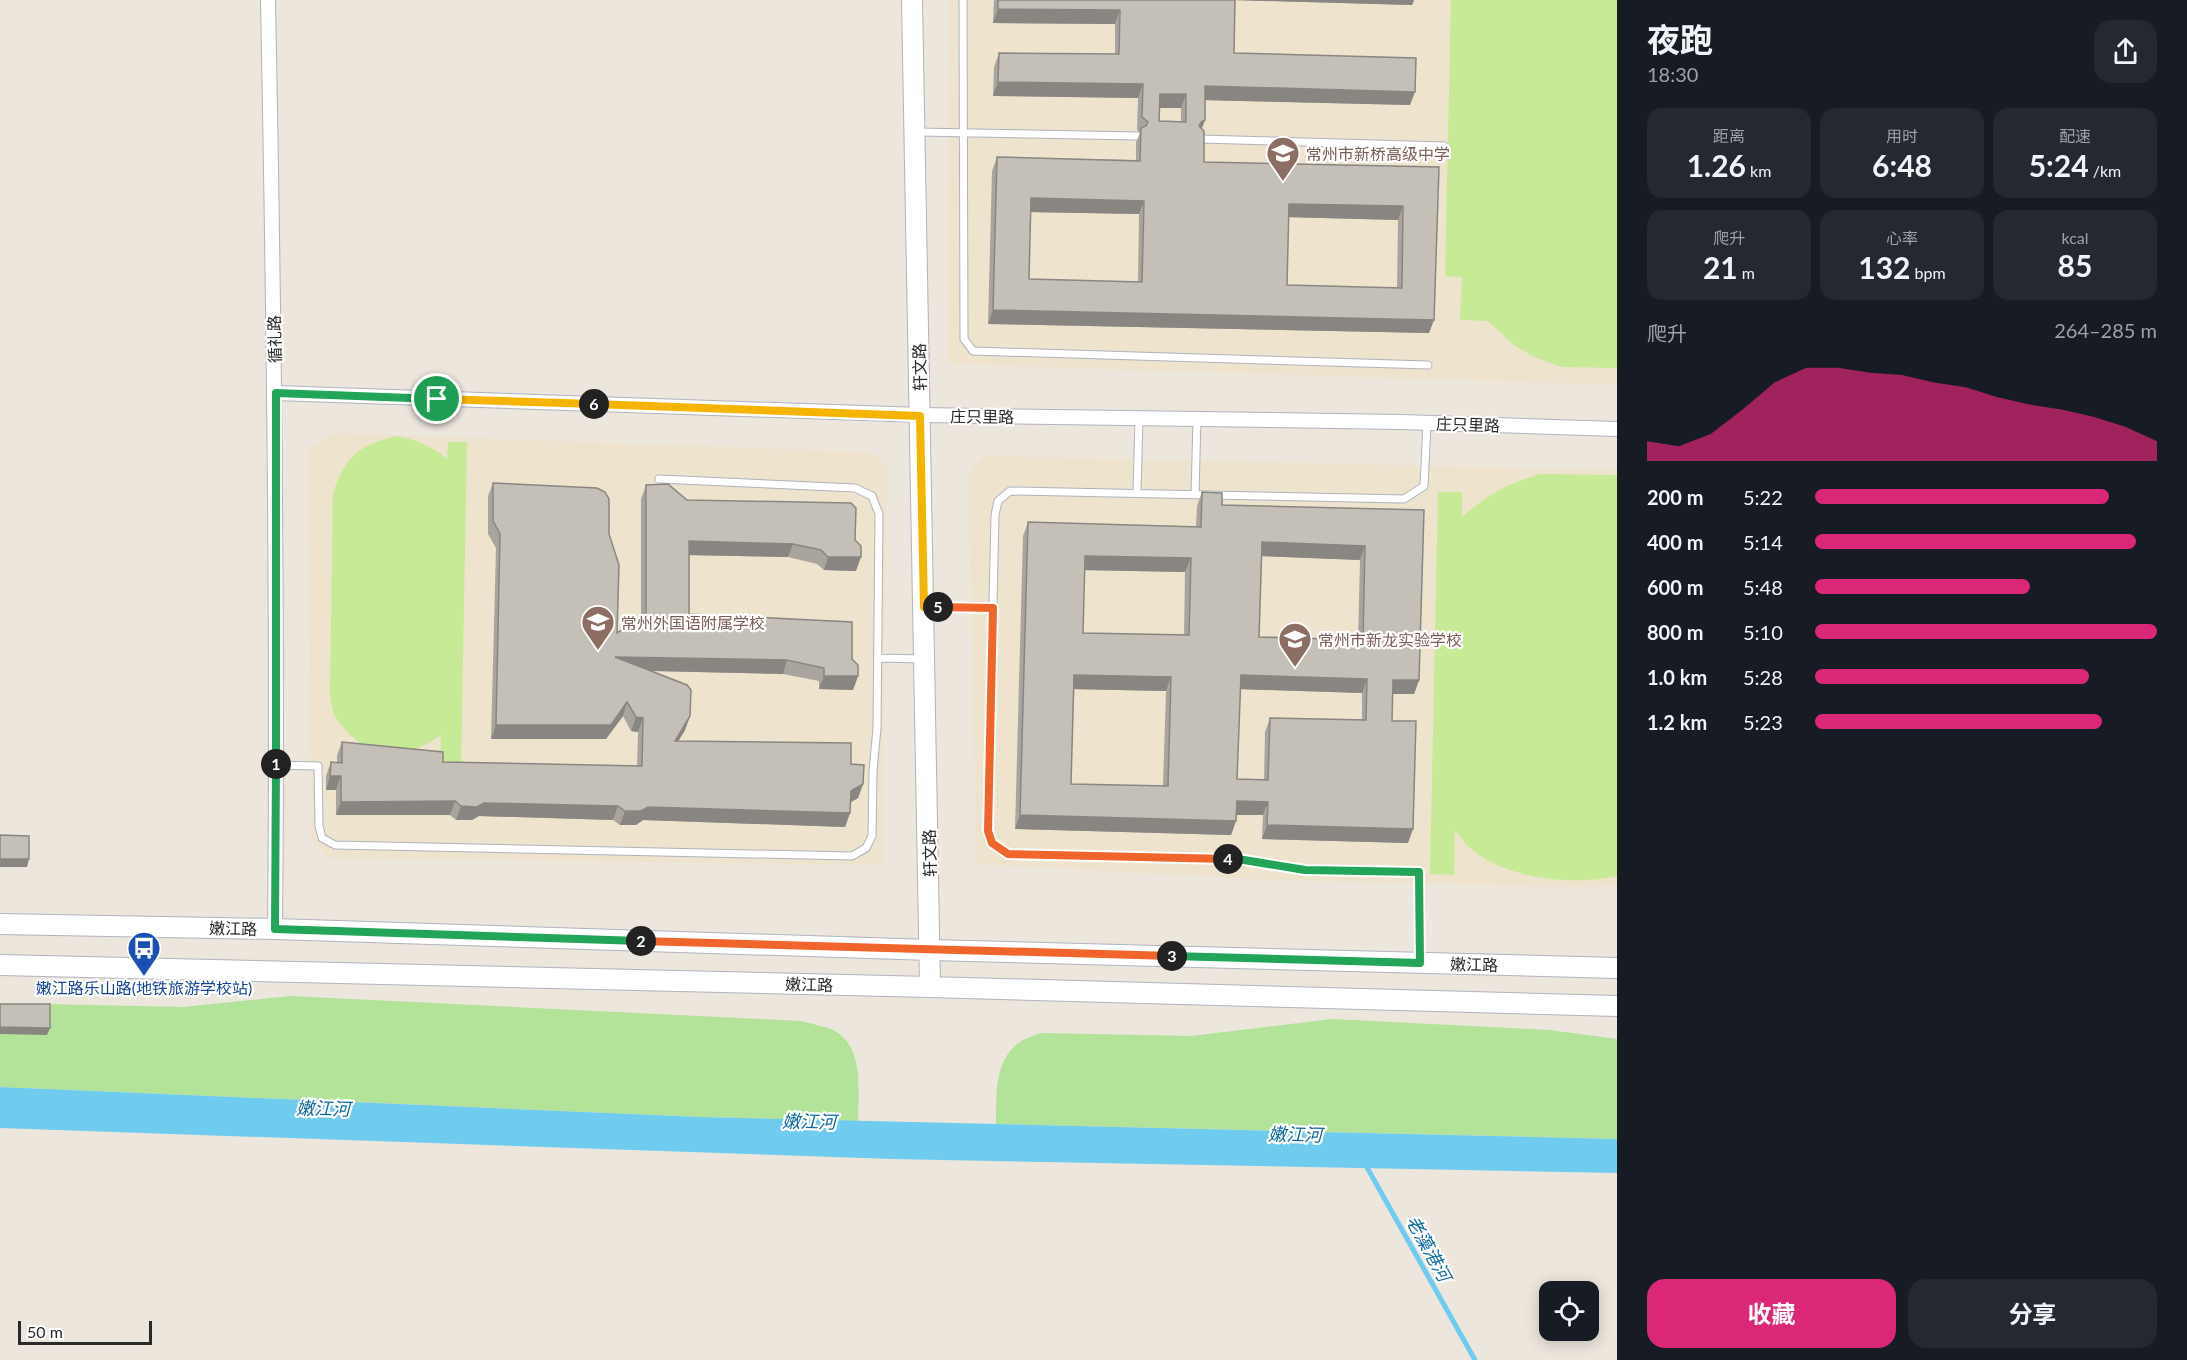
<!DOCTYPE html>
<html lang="zh">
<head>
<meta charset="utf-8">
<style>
	:root { --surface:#171b24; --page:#242831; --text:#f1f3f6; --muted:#9ea1a6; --accent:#db2777 }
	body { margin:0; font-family:Lato,"Noto Sans SC",sans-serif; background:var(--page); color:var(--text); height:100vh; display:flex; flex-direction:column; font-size:22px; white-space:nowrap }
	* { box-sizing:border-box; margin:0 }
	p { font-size:20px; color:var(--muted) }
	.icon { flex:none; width:33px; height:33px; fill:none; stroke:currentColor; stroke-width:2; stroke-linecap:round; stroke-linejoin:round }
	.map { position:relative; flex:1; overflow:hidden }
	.sheet { display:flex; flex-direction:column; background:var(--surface); width:570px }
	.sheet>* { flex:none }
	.controls { position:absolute; left:1539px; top:1281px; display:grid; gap:12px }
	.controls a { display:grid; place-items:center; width:60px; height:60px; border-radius:12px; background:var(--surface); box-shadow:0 3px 15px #0003; font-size:30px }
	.scale { position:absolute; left:18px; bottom:15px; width:134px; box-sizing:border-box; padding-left:6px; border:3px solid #2a2a2a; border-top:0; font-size:16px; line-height:21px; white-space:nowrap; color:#2a2a2a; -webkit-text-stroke:4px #fff; paint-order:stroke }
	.pin { position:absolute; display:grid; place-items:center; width:51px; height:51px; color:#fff; margin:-26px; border:3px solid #fff; border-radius:50%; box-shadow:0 2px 6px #0007 }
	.km { position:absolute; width:30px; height:30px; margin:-15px; border-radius:50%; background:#222; color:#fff; font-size:16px; line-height:30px; text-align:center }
	.round { display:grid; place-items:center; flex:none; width:63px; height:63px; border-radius:18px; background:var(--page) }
	.head { display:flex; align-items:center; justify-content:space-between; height:102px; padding:0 30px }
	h1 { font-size:33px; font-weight:700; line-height:45px }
	.metrics { display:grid; grid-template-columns:repeat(3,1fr); gap:9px; height:102px; padding:6px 30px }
	.metrics div { display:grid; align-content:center; border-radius:15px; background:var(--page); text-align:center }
	.metrics b { font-size:30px; font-weight:700 }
	.metrics small { font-size:16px; font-weight:400 }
	.metrics p { font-size:16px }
	.chart { height:168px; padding:12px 30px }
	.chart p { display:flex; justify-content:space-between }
	.chart svg { width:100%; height:108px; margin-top:6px; fill:var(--accent); opacity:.7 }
	.button { display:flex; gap:12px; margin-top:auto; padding:12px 30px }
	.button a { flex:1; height:69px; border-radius:18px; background:var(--accent); color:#fff; font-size:24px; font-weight:700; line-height:69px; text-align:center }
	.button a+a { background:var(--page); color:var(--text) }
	ul { padding:0 30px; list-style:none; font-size:20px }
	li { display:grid; grid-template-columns:96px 72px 1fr; align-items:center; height:45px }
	li i { height:15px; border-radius:8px; background:var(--accent) }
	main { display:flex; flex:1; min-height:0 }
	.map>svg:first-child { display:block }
	.education { fill:#eee3cc }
	.green { fill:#b2e399 }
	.pitch { fill:#c6ea95 }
	.water { fill:#6fccef }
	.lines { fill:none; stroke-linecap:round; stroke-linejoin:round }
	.stream { stroke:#6fccef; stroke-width:5 }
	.lane-casing { stroke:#b0b3be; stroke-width:9 }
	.street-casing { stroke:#b0b3be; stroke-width:16 }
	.secondary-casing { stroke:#b0b3be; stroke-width:22 }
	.lane { stroke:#fff; stroke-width:7 }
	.street { stroke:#fff; stroke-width:14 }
	.secondary { stroke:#fff; stroke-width:20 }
	.wall { fill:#a9a59e; fill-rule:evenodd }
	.shaded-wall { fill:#898681 }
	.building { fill:#c4c0b8; stroke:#898681; stroke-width:1.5; fill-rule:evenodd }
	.split-1-casing { stroke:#fff; stroke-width:12 }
	.split-2-casing { stroke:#fff; stroke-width:12 }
	.split-3-casing { stroke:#fff; stroke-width:12 }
	.split-4-casing { stroke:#fff; stroke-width:12 }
	.split-5-casing { stroke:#fff; stroke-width:12 }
	.split-6-casing { stroke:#fff; stroke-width:12 }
	.split-7-casing { stroke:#fff; stroke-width:12 }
	.split-1 { stroke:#22a559; stroke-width:8 }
	.split-2 { stroke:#22a559; stroke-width:8 }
	.split-3 { stroke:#f0652b; stroke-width:8 }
	.split-4 { stroke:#22a559; stroke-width:8 }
	.split-5 { stroke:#f0652b; stroke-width:8 }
	.split-6 { stroke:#f5b400; stroke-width:8 }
	.split-7 { stroke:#f5b400; stroke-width:8 }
	.labels { text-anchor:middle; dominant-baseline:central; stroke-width:4.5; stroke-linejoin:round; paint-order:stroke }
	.education-label { font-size:16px; fill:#785e54; stroke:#fff; text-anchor:start }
	.street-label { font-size:16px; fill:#2a2a2a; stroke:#fff }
	.transit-label { font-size:16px; fill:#164399; stroke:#fff }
	.water-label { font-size:18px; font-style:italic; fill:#0d6a9c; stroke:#fff }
</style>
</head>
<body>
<main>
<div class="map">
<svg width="1617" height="1360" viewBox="0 0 1617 1360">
	<rect width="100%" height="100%" fill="#ece6dd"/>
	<path class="education" d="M948 0H1617V385L948 364Z
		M333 433 868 452 887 464 882 865 329 858 311 838 309 449Z
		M983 456 1617 470V886L1554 887 1274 880 977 864 968 472Z"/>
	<path class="green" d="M291 996 801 1021C811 1024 824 1026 833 1030 865 1046 858 1092 858 1121L701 1117 0 1087V1003L183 1007Z
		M1332 1019 1549 1030 1617 1039V1139L996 1124C997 1095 993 1061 1020 1042 1026 1038 1035 1035 1042 1033L1191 1036Z"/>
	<path class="pitch" d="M1451 0H1617V368L1562 367 1537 358 1515 346 1488 321 1460 320 1462 277 1445 276Z
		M397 436C418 440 431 446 447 459L448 442H467L461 769 440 768 441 735 429 743 413 750 362 745 346 731 334 715 330 695 333 494C344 457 360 444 397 436Z
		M1540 474 1617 475V876C1572 886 1505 879 1470 848 1464 843 1460 836 1455 830L1454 875 1430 874 1438 492H1462V517C1489 493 1506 485 1540 474Z"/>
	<path class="water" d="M0 1087 701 1117 1617 1139V1173L892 1159 0 1128Z"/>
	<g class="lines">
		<path class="stream" d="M1364 1162 1475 1360"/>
		<defs>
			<path id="lane" d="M963 0 964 339 973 351 1428 365
				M917 132 1137 136
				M1200 139 1444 146
				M1137 493 1139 418
				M1195 495 1197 419
				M924 607 993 608
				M878 658 923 659
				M276 765 318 766 319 826 322 838 335 845 852 856 866 848 872 836 873 771 877 728 879 514 872 496 855 488 659 479
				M1420 962 1419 872 1305 870 1243 859 1008 854 992 843 988 831 995 515 998 501 1010 491 1404 499 1424 486 1427 423"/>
			<path id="street" d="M268 0C274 310 278 619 275 929
				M276 393 920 415 1401 422 1617 429"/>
			<path id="secondary" d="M912 0 930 987
				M0 924 275 929 931 950 1617 968
				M0 965 930 987 1617 1006"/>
		</defs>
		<use href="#lane" class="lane-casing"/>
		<use href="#street" class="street-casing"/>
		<use href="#secondary" class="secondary-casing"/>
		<use href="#lane" class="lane"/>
		<use href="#street" class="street"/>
		<use href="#secondary" class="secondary"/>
	</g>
	<path class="wall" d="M994 0H1414L1412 5 1235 0 1234 53 1410 105 1205 100V120L1202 128 1204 162 1439 167 1429 333 988 324 992 171 997 157 1136 160V142L1140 133 1137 130 1138 98 993 96 994 67 999 53 1115 54V24L993 23ZM1159 108H1181V122L1159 121ZM1030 212 1139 214 1138 282 1029 279ZM1288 217 1398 220 1397 288 1287 285Z
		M493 483 609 534 617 633 641 618V499L646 485 687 500 855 540 856 571 824 570 817 564 788 557 689 555V614L852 659 858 676 853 690 819 689V681L783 674 652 671 690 716 685 730 678 741 851 764 863 784 858 798 850 802V813L845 827 643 820 636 825H620L613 820 479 816 472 820H456L450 815H336V790H326V776L331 762 337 763V755L342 742 443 762 637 766 638 732 631 731 623 716 606 739H491L496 548 488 534V496Z
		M1202 492 1222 505 1424 510 1419 680 1414 694H1392V721L1408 843 1262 839 1263 815H1236V821L1231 835 1015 829 1023 536 1028 522 1196 527 1197 506ZM1262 556 1360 560 1358 640 1259 637ZM1084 570 1185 572 1184 635 1083 633ZM1074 689 1166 691 1163 786 1071 784ZM1240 689 1362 693V720L1270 718 1265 732 1264 780 1237 779Z"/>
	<path class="shaded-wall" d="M1231 0H1414L1412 5Z
		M998 9 1120 10 1115 24 993 23Z
		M998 82 1143 84 1138 98 993 96Z
		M1205 86 1415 92 1410 105 1200 100Z
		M1160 94H1186L1181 108H1155Z
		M1205 120 1200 133 1196 136 1201 122Z
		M1031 198 1144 201 1139 214 1026 212Z
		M1289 204 1403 206 1398 220 1284 217Z
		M993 310 1434 320 1429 333 988 324Z
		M689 541 793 544 788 557 684 555Z
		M1262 542 1365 546 1360 560 1257 556Z
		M1085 556 1191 558 1185 572 1080 570Z
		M828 557H861L856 571 824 570Z
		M615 657 787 660 783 674 610 670Z
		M1074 675 1171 677 1166 691 1069 689Z
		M1241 675 1367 679 1362 693 1236 689Z
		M824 676H858L853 690 819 689Z
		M1393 680H1419L1414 694H1388Z
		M627 702 623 716 606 739H491L496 725Z
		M690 716 685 730 670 755 675 741Z
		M636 717 643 718 638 732 631 731Z
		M330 776H341L336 790H326Z
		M863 784 858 798 846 805 851 791Z
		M455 801 450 815H336L341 802Z
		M1237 801 1268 802 1263 815H1232Z
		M484 803 618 806 613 820 479 816 472 820H456L461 806Z
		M648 807 850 813 845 827 643 820 636 825H620L625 811Z
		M1020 815 1236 821 1231 835 1015 829Z
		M1267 825 1413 829 1408 843 1262 839Z
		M0 859H29L27 867H0Z
		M0 1027 50 1028 47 1035 0 1034Z"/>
	<path class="building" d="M998 0H1235L1234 53 1416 58 1415 92 1205 86V120L1201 122 1199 126 1204 131V162L1439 167 1434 320 993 310 997 157 1140 161 1141 128 1146 126 1148 122 1142 117 1143 84 998 82 999 53 1119 54 1120 10 998 9ZM1160 94H1186V122L1159 121ZM1031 198 1144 201 1142 282 1029 279ZM1289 204 1403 206 1402 288 1287 285Z
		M493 483 597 488 605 492 609 499V534L619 565 617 633 646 615V485L668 484 687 500 851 503 856 508 855 540 861 546V557H828L821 550 793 544 689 541V614L852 622V659L858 665V676H824V668L787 660 615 657 687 685 691 690 690 716 675 741 851 743V764L864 765 863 784 851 791 850 813 648 807 641 811H625L618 806 484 803 477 807 461 806 455 801 341 802V776H330L331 762 342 763V742L443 752V762L642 766 643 718 636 717 627 702 611 725H496L500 534 493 521Z
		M1202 492 1222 493V505L1424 510 1419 680H1393L1392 721H1416L1413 829 1267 825 1268 802 1237 801 1236 821 1020 815 1028 522 1201 527ZM1262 542 1365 546 1363 640 1259 637ZM1085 556 1191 558 1189 635 1083 633ZM1074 675 1171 677 1168 786 1071 784ZM1241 675 1367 679 1366 720 1270 718 1268 780 1237 779Z
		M0 835 29 836V859H0Z
		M0 1004H50V1028L0 1027Z"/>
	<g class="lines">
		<defs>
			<path id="split-1" d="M276 764V393L437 399"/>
			<path id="split-2" d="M276 764 275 929 641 941"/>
			<path id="split-3" d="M641 941 1172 956"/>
			<path id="split-4" d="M1172 956 1420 963 1419 872 1305 870 1244 860 1228 859"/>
			<path id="split-5" d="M938 607 993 608 988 831 992 843 1008 854 1228 859"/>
			<path id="split-6" d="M594 404 920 416 924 607H938"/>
			<path id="split-7" d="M437 399 594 404"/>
		</defs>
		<use href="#split-1" class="split-1-casing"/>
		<use href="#split-2" class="split-2-casing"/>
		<use href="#split-3" class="split-3-casing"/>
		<use href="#split-4" class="split-4-casing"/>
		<use href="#split-5" class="split-5-casing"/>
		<use href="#split-6" class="split-6-casing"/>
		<use href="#split-7" class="split-7-casing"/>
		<use href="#split-1" class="split-1"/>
		<use href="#split-2" class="split-2"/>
		<use href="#split-3" class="split-3"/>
		<use href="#split-4" class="split-4"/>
		<use href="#split-5" class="split-5"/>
		<use href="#split-6" class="split-6"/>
		<use href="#split-7" class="split-7"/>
	</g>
	<defs>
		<symbol id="school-pin" viewBox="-11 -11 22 30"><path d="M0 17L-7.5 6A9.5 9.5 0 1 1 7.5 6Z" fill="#8d6e63" stroke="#fff"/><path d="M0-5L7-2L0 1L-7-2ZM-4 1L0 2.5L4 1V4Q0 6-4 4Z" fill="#fff"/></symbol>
		<symbol id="bus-pin" viewBox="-11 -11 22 30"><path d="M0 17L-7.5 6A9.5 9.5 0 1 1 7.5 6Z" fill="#1a4fb4" stroke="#fff"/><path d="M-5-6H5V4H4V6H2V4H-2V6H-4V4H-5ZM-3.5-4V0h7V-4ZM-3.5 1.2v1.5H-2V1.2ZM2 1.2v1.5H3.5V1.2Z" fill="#fff"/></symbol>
	</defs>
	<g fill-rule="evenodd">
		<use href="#school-pin" x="1264" y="134" width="38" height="52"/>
		<use href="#school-pin" x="579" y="603" width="38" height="52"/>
		<use href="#school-pin" x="1276" y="620" width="38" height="52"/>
		<use href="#bus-pin" x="125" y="929" width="38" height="52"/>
	</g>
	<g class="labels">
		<g class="education-label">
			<text x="1306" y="153">常州市新桥高级中学</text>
			<text x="621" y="622">常州外国语附属学校</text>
			<text x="1318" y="639">常州市新龙实验学校</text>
		</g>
		<g class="street-label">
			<text transform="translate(274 339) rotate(-91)">循礼路</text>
			<text transform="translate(919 367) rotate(-91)">轩文路</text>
			<text transform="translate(982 416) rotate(1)">庄只里路</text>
			<text transform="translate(1468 424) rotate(2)">庄只里路</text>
			<text transform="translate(929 853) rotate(-91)">轩文路</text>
			<text transform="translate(233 928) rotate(1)">嫩江路</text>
			<text transform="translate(1474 964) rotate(1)">嫩江路</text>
			<text transform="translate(809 984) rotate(1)">嫩江路</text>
		</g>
		<g class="transit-label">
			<text x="144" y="987">嫩江路乐山路(地铁旅游学校站)</text>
		</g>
		<g class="water-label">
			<text transform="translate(323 1108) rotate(1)">嫩江河</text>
			<text transform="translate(809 1121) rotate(1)">嫩江河</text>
			<text transform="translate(1295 1134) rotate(1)">嫩江河</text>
			<text transform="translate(1429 1248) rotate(61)">老藻港河</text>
		</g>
	</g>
</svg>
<div class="controls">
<a><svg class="icon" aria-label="locate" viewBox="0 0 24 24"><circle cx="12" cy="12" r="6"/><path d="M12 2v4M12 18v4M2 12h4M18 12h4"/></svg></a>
</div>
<div class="scale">50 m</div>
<div class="pin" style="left:437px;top:399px;background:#1e9e55"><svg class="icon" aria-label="arrive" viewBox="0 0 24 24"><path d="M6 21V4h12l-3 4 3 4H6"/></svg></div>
<b class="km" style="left:276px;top:764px">1</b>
<b class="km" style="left:641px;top:941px">2</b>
<b class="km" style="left:1172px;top:956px">3</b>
<b class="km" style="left:1228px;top:859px">4</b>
<b class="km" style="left:938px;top:607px">5</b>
<b class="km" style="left:594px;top:404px">6</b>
</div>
<section class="sheet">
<div class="head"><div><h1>夜跑</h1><p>18:30</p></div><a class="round"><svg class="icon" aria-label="share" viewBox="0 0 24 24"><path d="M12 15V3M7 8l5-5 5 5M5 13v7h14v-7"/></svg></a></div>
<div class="metrics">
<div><p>距离</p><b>1.26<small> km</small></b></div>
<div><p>用时</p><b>6:48</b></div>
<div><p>配速</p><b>5:24<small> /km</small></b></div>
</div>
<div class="metrics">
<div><p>爬升</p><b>21<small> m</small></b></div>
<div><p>心率</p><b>132<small> bpm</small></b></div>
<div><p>kcal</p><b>85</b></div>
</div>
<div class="chart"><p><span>爬升</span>264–285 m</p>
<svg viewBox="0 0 160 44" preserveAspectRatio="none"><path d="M0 44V36L10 38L20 33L30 23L40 12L50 6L60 6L70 8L80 9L90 12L100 14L110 18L120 21L130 23L140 26L150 30L160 36V44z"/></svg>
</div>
<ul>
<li><b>200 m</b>5:22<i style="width:86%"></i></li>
<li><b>400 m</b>5:14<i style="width:94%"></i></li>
<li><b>600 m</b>5:48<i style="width:63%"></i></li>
<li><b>800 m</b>5:10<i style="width:100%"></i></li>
<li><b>1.0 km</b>5:28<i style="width:80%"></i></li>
<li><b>1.2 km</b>5:23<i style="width:84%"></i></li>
</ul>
<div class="button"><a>收藏</a><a>分享</a></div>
</section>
</main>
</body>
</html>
